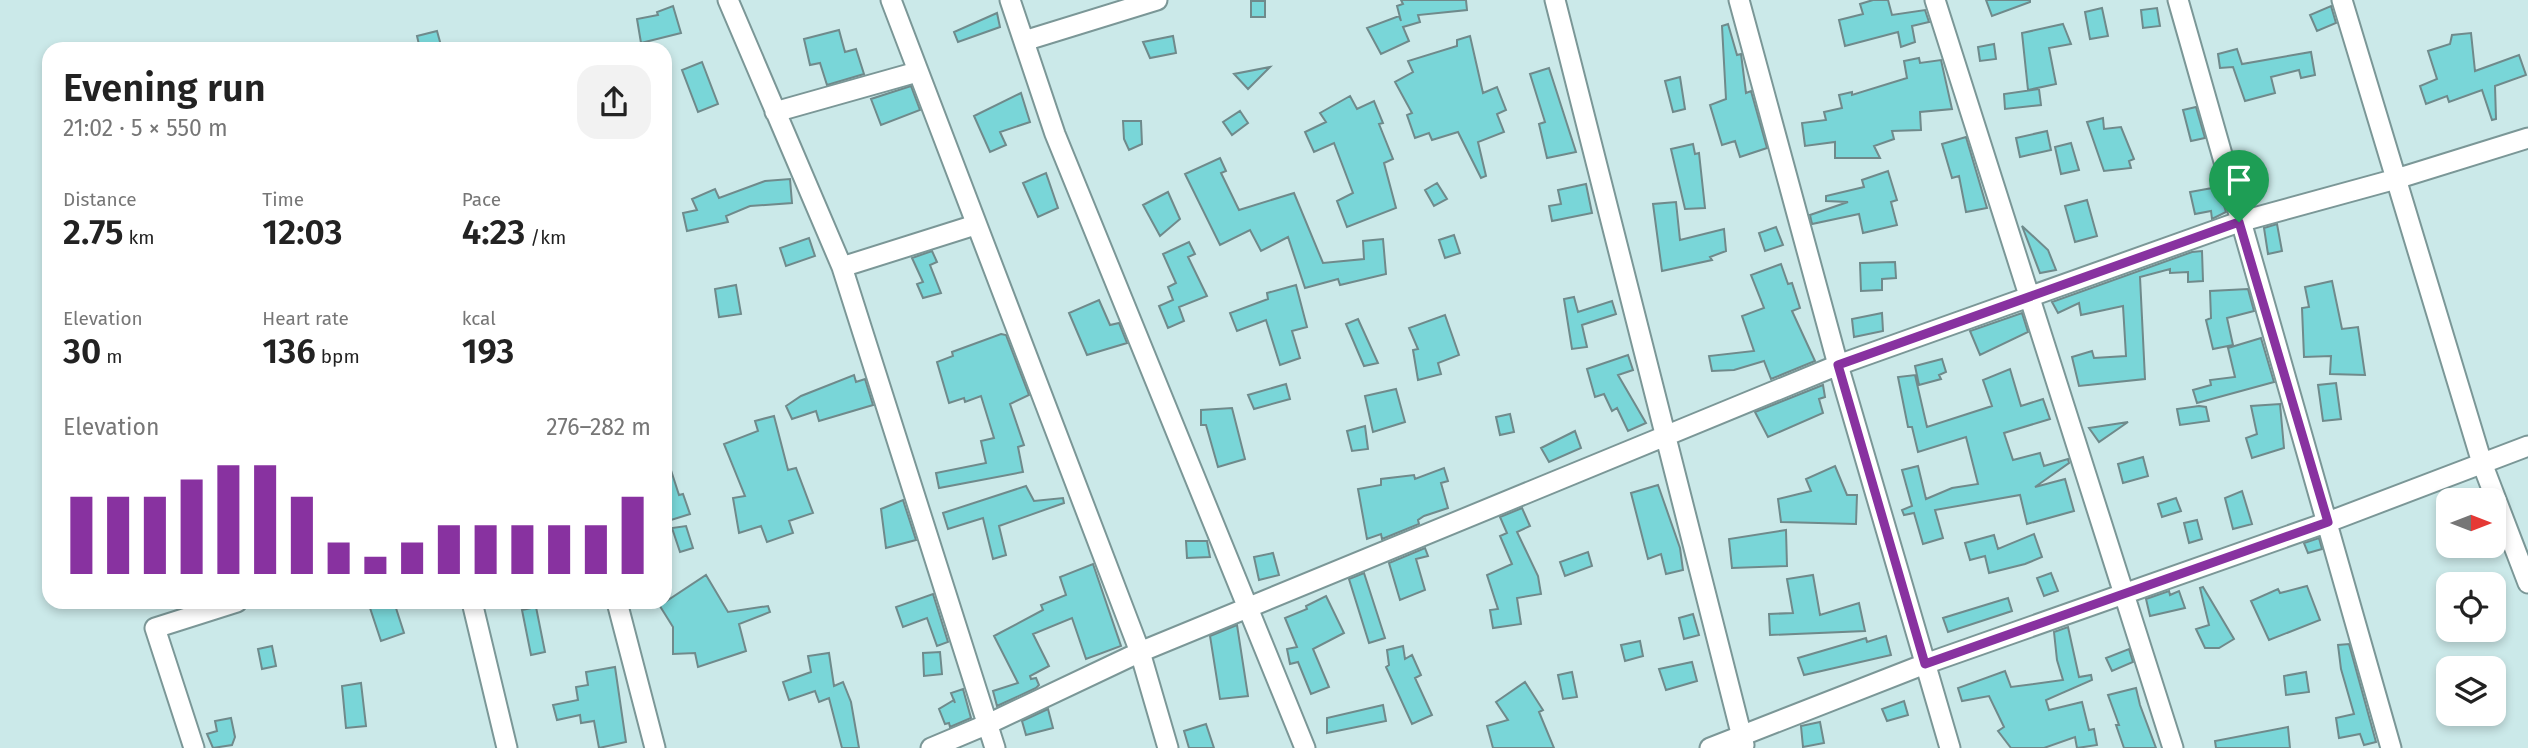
<!DOCTYPE html>
<html lang="en">
<head>
<meta charset="utf-8">
<style>
	:root { --surface:#fff; --page:#f2f2f2; --text:#222; --muted:#767676; --accent:#8832a0 }
	body { margin:0; font-family:"Fira Sans",sans-serif; background:var(--page); color:var(--text); height:100vh; display:flex; flex-direction:column; font-size:26px; white-space:nowrap }
	* { box-sizing:border-box; margin:0 }
	p { font-size:23px; color:var(--muted) }
	.icon { flex:none; width:38px; height:38px; fill:none; stroke:currentColor; stroke-width:2; stroke-linecap:round; stroke-linejoin:round }
	.map { position:relative; flex:1; overflow:hidden }
	.sheet { position:absolute; left:42px; top:42px; width:630px; height:567px; display:flex; flex-direction:column; background:var(--surface); border-radius:21px; box-shadow:0 4px 10px #0003 }
	.sheet>* { flex:none }
	.needle { width:46px; rotate:90deg }
	.buttons { position:absolute; left:2436px; top:488px; display:grid; gap:14px }
	.buttons a { display:grid; place-items:center; width:70px; height:70px; border-radius:14px; background:var(--surface); box-shadow:0 4px 10px #0003; font-size:35px }
	.pin { position:absolute; display:grid; place-items:center; width:60px; height:60px; color:#fff; margin:-72px -30px; border-radius:50% 50% 50% 0; rotate:-45deg; box-shadow:0 0 7px #0007 }
	.pin .icon { rotate:45deg }
	.round { display:grid; place-items:center; flex:none; width:74px; height:74px; border-radius:21px; background:var(--page) }
	.summary { display:flex; align-items:center; justify-content:space-between; height:119px; padding:0 21px }
	h1 { font-size:38px; font-weight:600; line-height:52px }
	.figures { display:grid; grid-template-columns:repeat(3,1fr); gap:10px; height:119px; padding:7px 21px }
	.figures div { display:grid; align-content:center }
	.figures b { font-size:35px; font-weight:600 }
	.figures small { font-size:19px; font-weight:400 }
	.figures p { font-size:19px }
	.chart { height:196px; padding:14px 21px }
	.chart p { display:flex; justify-content:space-between }
	.chart svg { width:100%; height:126px; margin-top:7px; stroke:var(--accent); stroke-width:6 }
	.map>svg:first-child { display:block }
	.building { fill:#79d6d8; stroke:#6f8a8b; stroke-width:2 }
	.lines { fill:none; stroke-linecap:round; stroke-linejoin:round }
	.minor-casing { stroke:#7b9797; stroke-width:23 }
	.minor { stroke:#fff; stroke-width:19 }
	.route-casing { stroke:#fff; stroke-width:14 }
	.route { stroke:#8832a0; stroke-width:9 }
</style>
</head>
<body>
<div class="map">
<svg width="2528" height="748" viewBox="0 0 2528 748">
	<rect width="100%" height="100%" fill="#cbe9e9"/>
	<path class="building" d="M1401 0H1466L1467 10 1418 15 1420 22 1403 27 1409 41 1381 54 1367 28 1399 16 1401 21 1397 6 1403 4Z
		M1873 0H1888L1892 15 1925 10 1929 22 1912 26 1915 42 1901 47 1898 32 1845 46 1839 20 1863 14 1860 4Z
		M1986 0H2030V2L1992 16Z
		M1251 1H1265V17H1251Z
		M673 6 681 33 641 43 637 19 658 15 657 12Z
		M2331 6 2336 23 2317 31 2310 15Z
		M2102 8 2108 36 2090 39 2085 12Z
		M2157 8 2160 26 2143 28 2141 10Z
		M997 13 1000 27 958 42 954 32Z
		M1728 24 1737 55 1741 54 1746 93 1751 91 1767 148 1740 157 1735 141 1722 145 1710 105 1726 99 1722 26Z
		M2063 24 2071 44 2049 48 2056 84 2028 90 2022 33Z
		M839 30 845 52 856 49 864 74 827 85 820 63 810 65 804 39Z
		M437 31 442 49H420L417 36Z
		M2471 33 2475 71 2519 55 2526 75 2495 86 2496 119 2492 120 2482 90 2449 102 2447 96 2426 104 2420 86 2437 79 2428 51 2450 44 2452 35Z
		M1173 36 1176 53 1150 58 1143 42Z
		M1470 36 1483 93 1497 87 1506 110 1497 114 1504 132 1478 142 1486 176 1481 178 1458 132 1432 140 1429 133 1415 138 1407 115 1412 113 1395 82 1413 72 1408 61 1457 46V40Z
		M1994 44 1996 59 1980 61 1978 47Z
		M2237 49 2242 64 2311 52 2315 75 2301 78 2299 70 2271 77 2275 93 2245 101 2233 67 2220 68 2218 54Z
		M1919 58 1920 63 1941 60 1952 109 1920 112 1921 130 1892 131 1894 139 1874 146 1880 158H1835V142L1805 146 1802 123 1826 120 1824 112 1842 108 1839 95 1852 92V95L1907 78 1904 61Z
		M702 62 718 104 698 112 682 70Z
		M1270 67 1248 89 1234 74Z
		M1549 68 1576 152 1547 158 1539 124 1545 122 1530 74Z
		M1680 77 1685 109 1673 112 1665 81Z
		M911 86 920 110 881 125 871 99Z
		M2039 89 2041 105 2005 109 2004 94Z
		M1021 93 1030 122 1000 132 1006 145 990 152 974 116Z
		M1350 96 1357 109 1374 101 1383 123 1379 124 1393 159 1384 163 1396 208 1347 227 1337 201 1353 193 1334 143 1314 152 1305 132 1326 122 1320 113Z
		M2196 107 2205 138 2191 141 2183 110Z
		M1240 111 1248 123 1232 135 1223 122Z
		M2103 118 2104 129 2121 127 2134 159 2129 161 2131 168 2104 171 2087 122Z
		M1123 121H1141L1142 144 1129 150 1124 139Z
		M2047 131 2051 150 2020 157 2016 138Z
		M1966 137 1987 208 1966 212 1959 176 1952 178 1942 144Z
		M2071 143 2079 170 2061 174 2055 147Z
		M1693 144 1695 154 1699 153 1705 208 1685 209 1671 149Z
		M1220 158 1226 171 1221 173 1239 210 1294 193 1323 263 1364 259 1363 241 1383 239 1386 274 1340 285 1338 279 1305 288 1288 237 1261 251 1250 230 1220 245 1185 174Z
		M1888 171 1897 200 1891 202 1897 225 1863 233 1859 214 1812 224 1810 215 1848 202 1826 201V196L1864 187 1862 180Z
		M1046 173 1058 208 1038 217 1023 183Z
		M790 179 792 203 750 206 726 216 728 222 687 231 683 213 697 210 692 199 715 189 719 198 765 181Z
		M1437 183 1447 199 1434 206 1425 190Z
		M1586 184 1592 213 1552 221 1549 206 1561 204 1558 190Z
		M2218 187 2226 212 2212 219 2211 211 2195 214 2190 192Z
		M1168 192 1180 219 1160 236 1143 205Z
		M2087 200 2097 236 2075 242 2065 206Z
		M1676 202 1680 240 1724 229 1726 251 1710 257 1712 260 1662 271 1653 204Z
		M2277 224 2282 251 2268 254 2264 228Z
		M2022 226 2048 250 2056 270 2040 273Z
		M1776 227 1783 245 1765 251 1759 233Z
		M1454 235 1460 253 1445 258 1439 240Z
		M809 238 815 256 786 266 780 248Z
		M1189 242 1195 254 1188 257 1207 296 1179 307 1184 321 1168 328 1159 306 1173 300 1168 287 1176 283 1163 254Z
		M932 251 937 262 930 265 941 293 923 298 917 284 923 282 912 258Z
		M2202 251 2203 281 2188 282V272L2170 273V269L2140 277 2145 379 2079 386 2072 357 2092 351 2094 358 2126 356 2123 306 2081 315 2079 303 2058 313 2052 302 2192 252Z
		M1895 262 1896 278 1882 279V290L1861 291 1860 263Z
		M1781 264 1788 284 1792 283 1800 308 1792 311 1815 361 1771 379 1764 361 1734 370 1712 371 1709 356 1754 351 1742 316 1764 308 1751 275Z
		M2332 281 2342 329 2358 327 2365 375 2330 374 2331 356 2304 357 2302 308 2309 307 2305 287Z
		M736 285 741 314 719 317 715 289Z
		M1296 285 1307 327 1292 331 1300 358 1280 365 1266 320 1237 331 1230 313 1268 299 1267 293Z
		M2248 289 2254 311 2227 318 2233 345 2213 349 2206 320 2211 318 2210 291Z
		M1574 297 1578 312 1612 301 1616 314 1582 325 1587 347 1572 349 1564 299Z
		M1099 300 1110 325 1119 323 1127 343 1087 355 1069 313Z
		M1882 313 1883 331 1854 337 1852 319Z
		M2022 313 2028 332 1980 355 1970 331Z
		M1445 315 1459 355 1438 363 1441 374 1418 380 1413 350 1418 349 1409 328Z
		M1358 319 1378 363 1364 366 1346 324Z
		M1001 334 1006 335 1029 395 1010 404 1024 445 1018 447 1023 472 939 488 936 473 986 463 981 441 994 438 981 396 965 402 964 398 949 403 937 362 953 356 952 352Z
		M2261 338 2274 382 2197 403 2193 390 2211 385 2210 380 2235 377 2228 348Z
		M1628 355 1633 370 1618 375 1646 423 1628 431 1617 408 1612 411 1604 394 1595 397 1587 369Z
		M1942 359 1946 372 1939 375 1941 379 1919 385 1915 366Z
		M2010 369 2021 406 2043 399 2050 419 2004 433 2013 460 2040 453 2044 466 2068 459 2069 463 2035 487 2065 479 2074 511 2027 524 2020 495 1935 510 1943 538 1923 544 1914 513 1904 515 1902 510 1912 506 1902 470 1918 466 1926 499 1952 488 1978 484 1966 437 1918 452 1912 427H1908L1898 377 1915 375 1927 427 1992 406 1983 380Z
		M854 375 856 382 865 379 873 405 819 421 816 411 792 419 786 406 801 396Z
		M2336 383 2341 419 2323 421 2318 385Z
		M1286 384 1290 399 1254 409 1248 395Z
		M1823 385 1825 397 1819 399 1823 413 1768 437 1755 412Z
		M1396 389 1405 422 1373 432 1365 396Z
		M2280 404 2284 448 2252 458 2246 438 2257 434 2251 406Z
		M2199 406 2206 407 2209 421 2180 425 2177 409Z
		M1232 408 1245 459 1218 467 1206 425H1201V410Z
		M1510 414 1514 432 1500 435 1496 417Z
		M774 416 788 470 796 468 813 513 789 521 793 533 767 542 761 526 739 533 733 498 745 496 724 444 758 431 755 421Z
		M2128 422 2099 442 2089 428Z
		M1365 426 1368 449 1352 451 1347 431Z
		M1575 431 1581 448 1549 462 1541 448Z
		M2143 457 2148 476 2123 483 2118 464Z
		M665 461H668L679 495 683 494 690 514 671 520 665 497Z
		M1835 466 1847 495H1857L1856 524 1781 522 1778 499 1811 491 1806 479Z
		M1444 468 1448 481 1441 483 1448 508 1424 516 1418 520 1419 524 1382 539 1381 534 1367 539 1358 489 1381 485V479L1414 475 1415 479Z
		M1658 485 1680 548 1683 570 1666 574 1661 554 1648 559 1631 493Z
		M1026 486 1034 501 1063 498 1064 503 999 526 1006 555 993 559 983 518 948 529 943 513Z
		M2242 491 2252 524 2233 529 2225 498Z
		M2176 498 2181 511 2162 517 2158 504Z
		M903 500 916 540 886 548 881 509Z
		M1522 508 1530 526 1517 532 1538 576 1541 594 1517 598 1521 624 1493 628 1490 610 1498 609 1487 575 1512 564 1500 536 1507 533 1500 517Z
		M2197 520 2202 539 2189 543 2184 523Z
		M686 526 693 548 680 552 672 528Z
		M1786 530 1787 566 1732 568 1729 539Z
		M2034 534 2042 557 2025 564 1989 573 1985 556 1970 560 1965 543 1994 535 1998 549Z
		M2319 538 2322 549 2308 553 2304 543Z
		M1186 541H1207L1210 557 1187 558Z
		M1425 548 1428 556 1416 559 1425 590 1400 600 1389 563Z
		M1588 552 1592 566 1565 576 1560 562Z
		M1273 553 1279 575 1259 580 1254 557Z
		M1093 564 1121 646 1086 659 1072 618 1033 634 1049 666 1030 676 1031 679 1036 678 1039 685 1036 688 997 706 993 691 1018 683 994 636 1043 610 1041 605 1066 595 1060 577Z
		M1364 573 1385 638 1369 643 1349 579Z
		M2051 573 2058 591 2044 596 2037 578Z
		M706 575 728 612 768 606 770 612 739 624 746 651 698 667 695 653 673 654V627L658 603 665 602Z
		M1813 575 1820 615 1859 603 1865 631 1770 635 1769 614 1793 613 1787 579Z
		M2307 586 2320 620 2269 640 2251 601 2278 589 2280 593Z
		M2203 587 2234 639 2219 648H2205L2196 629 2209 625 2200 588Z
		M2169 591 2170 595 2179 591 2185 608 2150 616 2146 599Z
		M933 594 948 642 937 646 927 618 903 627 896 607Z
		M1326 596 1344 633 1313 649 1329 687 1311 694 1298 662 1290 664 1287 649 1297 647 1285 618 1307 609 1306 606Z
		M2008 598 2012 611 1948 632 1943 618Z
		M368 602H394L404 633 381 641Z
		M536 607 545 652 531 655 522 610Z
		M1693 614 1699 635 1684 639 1679 618Z
		M1237 625 1248 696 1220 699 1210 636Z
		M2068 627 2079 677 2091 675 2092 680 2046 700 2049 710 2082 702 2089 730 2094 729 2097 745 2077 748 2075 737 2044 748H2011L1998 731 2004 727 1989 696 1962 701 1958 688 2005 671 2011 687 2063 680 2057 660 2054 632Z
		M1886 636 1891 655 1804 675 1798 658 1866 638 1867 642Z
		M1640 641 1643 656 1625 661 1621 645Z
		M2349 644 2376 742 2364 745 2360 734 2339 738 2336 718 2354 714 2341 669 2338 645Z
		M272 646 276 666 262 669 258 649Z
		M1403 646 1405 659 1412 655 1421 675 1415 678 1432 715 1412 724 1386 667 1389 665 1387 650Z
		M2129 649 2133 662 2112 671 2106 658Z
		M940 652 942 674 924 676 923 653Z
		M829 653 834 686 843 682 851 702 859 748H842L829 698 819 702 815 691 789 700 783 682 811 672 808 656Z
		M1692 662 1697 681 1666 690 1659 669Z
		M615 667 626 742 599 748 594 721 581 723 580 715 557 720 553 705 578 700 576 687 588 685 586 672Z
		M1572 672 1577 697 1563 699 1558 675Z
		M2306 672 2309 692 2286 695 2284 676Z
		M1525 682 1543 710 1539 712 1554 748H1493L1487 726 1508 720 1496 702Z
		M361 683 366 726 346 728 342 686Z
		M2136 688 2140 705 2156 748H2124L2116 725H2119L2108 695Z
		M963 689 971 718 950 727 949 723 945 724 939 709 954 700 955 703 951 693Z
		M1904 701 1908 715 1887 721 1882 709Z
		M1383 705 1386 721 1327 733V718Z
		M1048 709 1053 728 1026 735 1022 721Z
		M231 718 235 737 232 745 213 748 207 734 217 731 215 721Z
		M1820 722 1824 743 1803 747 1801 726Z
		M1206 724 1214 748H1189L1184 731Z
		M2288 727 2290 748H2216L2215 741Z"/>
	<g class="lines">
		<defs>
			<path id="minor" d="M728 0 842 267 995 748
				M891 0 1140 652 1168 748
				M1010 0 1055 134 1305 748
				M1555 0 1744 745
				M1739 0 1838 365 1950 748
				M1935 0 2173 748
				M2178 0 2391 748
				M2342 0 2482 463 2528 583
				M1024 41 1157 0
				M775 112 917 72
				M842 267 975 225
				M472 602 507 748
				M617 602 655 748
				M194 748 155 628 237 602
				M931 748 988 724 1140 652 1838 365 2239 222 2396 179 2528 138
				M1710 748 1925 664 2328 522 2528 446"/>
		</defs>
		<use href="#minor" class="minor-casing"/>
		<use href="#minor" class="minor"/>
	</g>
	<g class="lines">
		<defs>
			<path id="route" d="M2239 222 2328 522 1925 664 1838 365Z"/>
		</defs>
		<use href="#route" class="route-casing"/>
		<use href="#route" class="route"/>
	</g>
</svg>
<div class="buttons">
<a><svg class="needle" viewBox="-14 -14 28 28"><path d="M0-13l5 13h-10z" fill="#e53935"/><path d="M0 13l5-13h-10z" fill="#767676"/></svg></a>
<a><svg class="icon" aria-label="locate" viewBox="0 0 24 24"><circle cx="12" cy="12" r="6"/><path d="M12 2v4M12 18v4M2 12h4M18 12h4"/></svg></a>
<a><svg class="icon" aria-label="layers" viewBox="0 0 24 24"><path d="M12 4l9 5-9 5-9-5zM3 14l9 5 9-5"/></svg></a>
</div>
<div class="pin" style="left:2239px;top:222px;background:#1e9e55"><svg class="icon" aria-label="arrive" viewBox="0 0 24 24"><path d="M6 21V4h12l-3 4 3 4H6"/></svg></div>
<section class="sheet">
<div class="summary"><div><h1>Evening run</h1><p>21:02 · 5 × 550 m</p></div><a class="round"><svg class="icon" aria-label="share" viewBox="0 0 24 24"><path d="M12 15V3M7 8l5-5 5 5M5 13v7h14v-7"/></svg></a></div>
<div class="figures">
<div><p>Distance</p><b>2.75<small> km</small></b></div>
<div><p>Time</p><b>12:03</b></div>
<div><p>Pace</p><b>4:23<small> /km</small></b></div>
</div>
<div class="figures">
<div><p>Elevation</p><b>30<small> m</small></b></div>
<div><p>Heart rate</p><b>136<small> bpm</small></b></div>
<div><p>kcal</p><b>193</b></div>
</div>
<div class="chart"><p><span>Elevation</span>276–282 m</p>
<svg viewBox="0 0 160 44" preserveAspectRatio="none"><path d="M5 44V17M15 44V17M25 44V17M35 44V11M45 44V6M55 44V6M65 44V17M75 44V33M85 44V38M95 44V33M105 44V27M115 44V27M125 44V27M135 44V27M145 44V27M155 44V17"/></svg>
</div>
</section>
</div>
</body>
</html>
